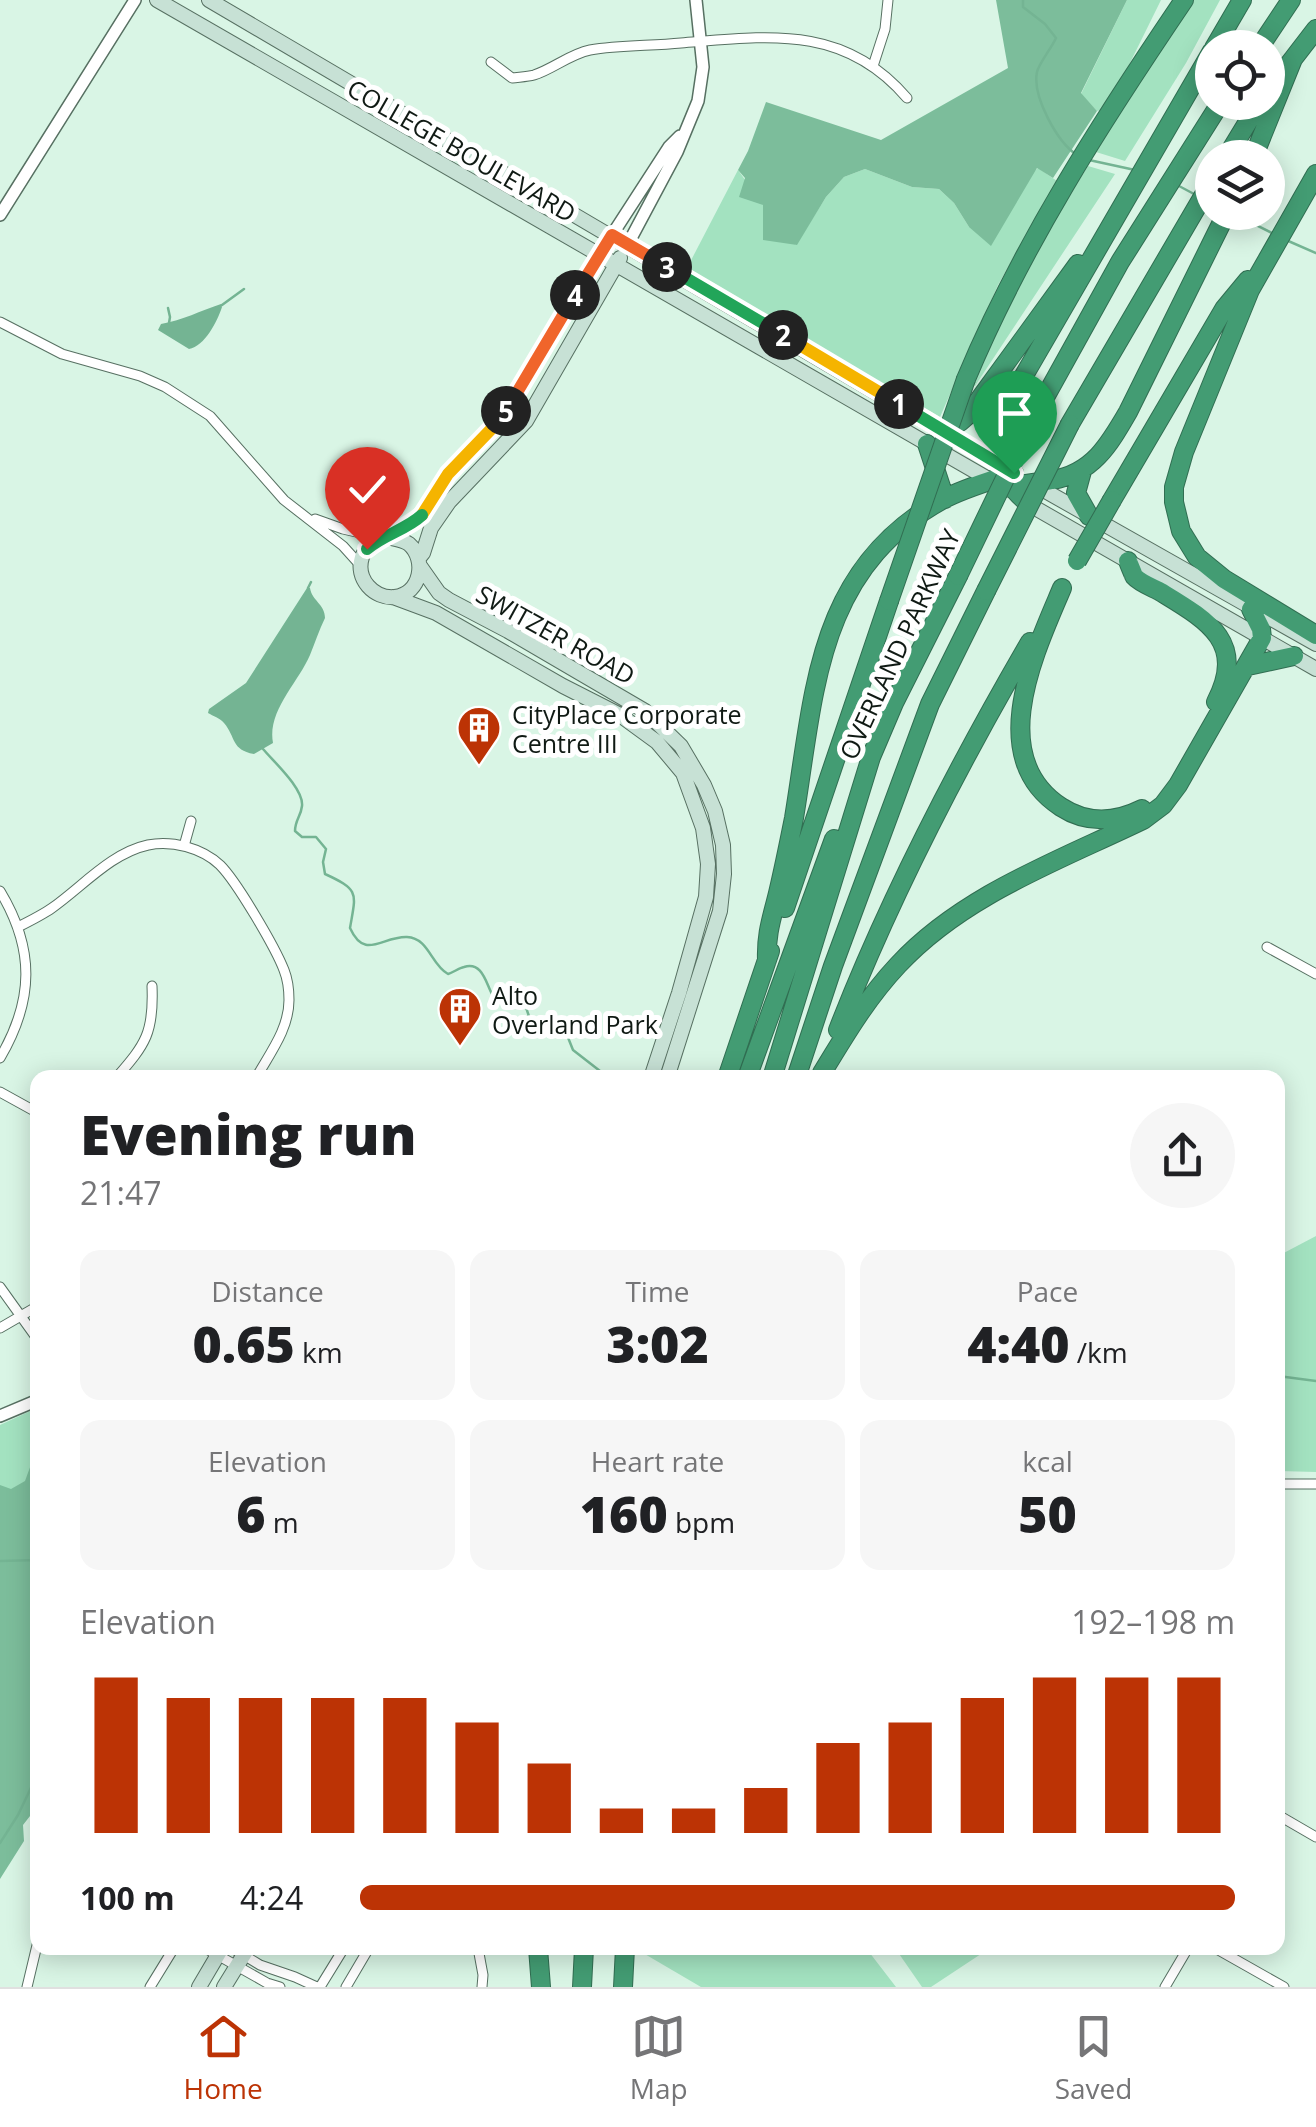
<!DOCTYPE html>
<html lang="en">
<head>
<meta charset="utf-8">
<style>
	:root { --surface:#fff; --page:#f6f6f6; --text:#202124; --muted:#757577; --line:#e0e0e0; --accent:#bc3305 }
	body { margin:0; font-family:"Open Sans",sans-serif; background:var(--page); color:var(--text); height:100vh; display:flex; flex-direction:column; font-size:38px; white-space:nowrap }
	* { box-sizing:border-box; margin:0 }
	p { font-size:32px; color:var(--muted) }
	.icon { flex:none; width:55px; height:55px; fill:none; stroke:currentColor; stroke-width:2; stroke-linecap:round; stroke-linejoin:round }
	.map { position:relative; flex:1; overflow:hidden }
	.panel { position:absolute; left:30px; top:1070px; width:1255px; height:885px; display:flex; flex-direction:column; background:var(--surface); border-radius:20px; box-shadow:0 5px 25px #0003 }
	.panel>* { flex:none }
	.fabs { position:absolute; left:1195px; top:30px; display:grid; gap:20px }
	.fabs a { display:grid; place-items:center; width:90px; height:90px; border-radius:50%; background:var(--surface); box-shadow:0 5px 25px #0003; font-size:50px }
	.pin { position:absolute; display:grid; place-items:center; width:85px; height:85px; color:#fff; margin:-102px -42px; border-radius:50% 50% 50% 0; rotate:-45deg; box-shadow:0 0 10px #0007 }
	.pin .icon { rotate:45deg }
	.km { position:absolute; width:50px; height:50px; margin:-25px; border-radius:50%; background:#222; color:#fff; font-size:28px; line-height:50px; text-align:center }
	.round { display:grid; place-items:center; flex:none; width:105px; height:105px; border-radius:52px; background:var(--page) }
	.overview { display:flex; align-items:center; justify-content:space-between; height:170px; padding:0 50px }
	h1 { font-size:55px; font-weight:800; line-height:75px }
	.stats { display:grid; grid-template-columns:repeat(3,1fr); gap:15px; height:170px; padding:10px 50px }
	.stats div { display:grid; align-content:center; border-radius:20px; background:var(--page); text-align:center }
	.stats b { font-size:50px; font-weight:800 }
	.stats small { font-size:28px; font-weight:400 }
	.stats p { font-size:28px }
	.chart { height:280px; padding:20px 50px }
	.chart p { display:flex; justify-content:space-between }
	.chart svg { width:100%; height:180px; margin-top:10px; stroke:var(--accent); stroke-width:6 }
	ul { padding:0 50px; list-style:none; font-size:32px }
	li { display:grid; grid-template-columns:160px 120px 1fr; align-items:center; height:75px }
	li i { height:25px; border-radius:12px; background:var(--accent) }
	.dock { display:flex; justify-content:space-around; align-items:center; height:140px; border-top:2px solid var(--line); background:var(--surface); font-size:28px; color:var(--muted) }
	.dock a { display:grid; justify-items:center; gap:5px }
	.dock .current { color:var(--accent) }
	.map>svg:first-child { display:block }
	.green { fill:#a3e2c0 }
	.forest { fill:#7cbd9b }
	.water { fill:#74b493 }
	.lines { fill:none; stroke-linecap:round; stroke-linejoin:round }
	.stream { stroke:#74b493; stroke-width:2.5 }
	.minor-casing { stroke:#577062; stroke-width:11 }
	.tertiary-casing { stroke:#577062; stroke-width:14 }
	.secondary-casing { stroke:#577062; stroke-width:16 }
	.motorway-casing { stroke:#316e52; stroke-width:20 }
	.minor { stroke:#fff; stroke-width:9 }
	.tertiary { stroke:#fff; stroke-width:11 }
	.secondary { stroke:#c7e1d5; stroke-width:14 }
	.motorway { stroke:#439c73; stroke-width:18 }
	.motorway-bridge-casing { stroke:#316e52; stroke-width:20; stroke-linecap:butt }
	.motorway-bridge { stroke:#439c73; stroke-width:18 }
	.split-1-casing { stroke:#fff; stroke-width:20 }
	.split-2-casing { stroke:#fff; stroke-width:20 }
	.split-3-casing { stroke:#fff; stroke-width:20 }
	.split-4-casing { stroke:#fff; stroke-width:20 }
	.split-5-casing { stroke:#fff; stroke-width:20 }
	.split-6-casing { stroke:#fff; stroke-width:20 }
	.split-7-casing { stroke:#fff; stroke-width:20 }
	.split-1 { stroke:#22a559; stroke-width:12 }
	.split-2 { stroke:#f5b400; stroke-width:12 }
	.split-3 { stroke:#22a559; stroke-width:12 }
	.split-4 { stroke:#f0652b; stroke-width:12 }
	.split-5 { stroke:#f0652b; stroke-width:12 }
	.split-6 { stroke:#f5b400; stroke-width:12 }
	.split-7 { stroke:#22a559; stroke-width:12 }
	.labels { text-anchor:middle; dominant-baseline:central; stroke-width:10; stroke-linejoin:round; paint-order:stroke }
	.street-label { font-size:25px; fill:#101a14; stroke:#fff }
	.poi-label { font-size:25px; fill:#101a14; stroke:#fff; text-anchor:start }
</style>
</head>
<body>
<div class="map">
<svg width="1316" height="1987" viewBox="0 0 1316 1987">
	<rect width="100%" height="100%" fill="#d9f5e5"/>
	<path class="green" d="M1127 0H1161L1126 71 1101 110 1097 111 1081 94Z
		M1190 0H1220L1186 63 1125 161 1096 152Z
		M1088 166 1115 174 975 386 972 385 1036 250Z
		M1038 168 1057 181 998 285 940 417 686 270 738 170 763 205 796 245 826 197 844 177 865 169 912 187 939 189 954 203 969 227Z
		M1316 1236V1472L1278 1471V1256Z
		M37 1408V1773L0 1843V1425Z
		M643 1948H866L896 1987H701L643 1953Z
		M895 1948H990L931 1987H922Z"/>
	<path class="forest" d="M996 0H1127L1081 93 1097 111 1053 178 1037 168 991 246 969 227 954 203 939 189 912 187 865 169 844 177 826 197 797 245 763 240V205L739 197 745 178 738 170 748 151 766 102 881 140 1008 68Z
		M37 1448V1807L23 1825 24 1841 0 1879V1485L11 1489 25 1481Z"/>
	<path class="water" d="M221 304 222 307C217 322 205 346 189 349L158 330 161 324C183 320 200 311 221 304Z
		M307 588H310C312 601 325 604 325 618 319 630 315 643 310 655 298 683 267 711 273 743L254 754C231 750 236 737 224 723 220 718 213 716 208 713L209 709 246 683Z"/>
	<g class="lines">
		<path class="stream" d="M1023 0V7L1045 24 1056 38C1051 49 1039 63 1037 72 1032 96 1057 142 1077 155
			M1089 160 1135 170
			M1179 186 1194 194
			M1232 213 1274 234
			M1286 240 1316 253
			M222 305 244 289
			M168 308 170 317 169 323
			M341 491 348 504
			M308 588 311 582
			M263 749C274 762 304 789 302 806 301 816 295 820 295 831L302 837H316L326 849 323 862 325 874C360 890 356 893 350 928 365 961 382 936 407 937 429 938 431 965 448 974 454 972 459 968 464 967 482 961 486 983 492 994 502 1000 512 991 522 996L531 1022 542 1025 554 1022 565 1030 573 1050 609 1078
			M1278 1376 1316 1381
			M0 1561 38 1560
			M0 1843 18 1815 38 1773"/>
		<defs>
			<path id="minor" d="M491 62 512 78C519 77 527 77 534 75 553 69 570 54 590 50 619 45 652 46 681 43 768 36 844 24 907 98
				M873 66 885 29 888 0
				M0 322 62 354 140 376 165 387 210 416 284 500 343 546 361 566
				M315 519 343 529 382 538
				M184 846 191 821
				M0 891C35 949 34 1000 0 1058
				M18 927C30 921 42 915 52 908 82 887 111 853 148 845 172 840 202 848 220 865 237 882 275 947 284 970 288 980 289 990 289 1000 289 1029 270 1053 256 1078
				M1267 947 1316 974
				M116 1078C146 1044 154 1032 152 986
				M0 1092 38 1113
				M0 1287 38 1340
				M0 1328 38 1306
				M1278 1484H1316
				M1278 1815 1316 1837
				M205 1948 267 1983 280 1987
				M232 1948 260 1965 295 1977 317 1987
				M478 1948 483 1975 482 1987
				M1215 1948 1284 1987
				M27 1987 38 1941
				M150 1987 174 1948
				M320 1987 344 1948
				M346 1987 369 1948
				M1165 1987 1188 1948"/>
			<path id="tertiary" d="M0 215 135 0
				M612 235 669 147 680 136
				M628 244 677 152 698 101 703 67 696 0
				M0 1416 38 1400"/>
			<path id="secondary" d="M157 0 997 484
				M209 0 1001 466
				M1033 484 1316 644
				M1023 501 1316 669
				M387 537C395 539 402 539 409 544 427 560 421 593 395 597 374 599 355 579 362 557 371 534 408 533 423 514 432 501 438 487 447 474 463 454 485 439 500 419 514 401 524 379 536 360 561 318 585 276 612 235
				M419 558 423 553 431 528 449 502 526 421 620 258
				M420 566 439 593 449 600 508 631 645 711 681 746 704 785 715 811 723 845 724 874 720 911 667 1078
				M393 597 436 613 563 686 620 715 657 742 683 773 703 828 708 864 706 897 679 993 651 1078
				M199 1987 222 1948
				M224 1987 248 1948"/>
			<path id="motorway" d="M1214 48 1242 0
				M1259 48 1291 0
				M1286 68 1316 29
				M1226 158 1260 102
				M1253 158 1293 59
				M1316 174 1250 290 1184 452 1174 487V502L1181 531 1197 557 1224 579 1316 635
				M966 379C1022 245 1102 121 1184 0
				M1038 410 1120 262 1221 102
				M1070 424 1212 181
				M943 430 960 422 968 415 1078 264
				M927 444 945 499
				M1082 471 1076 493 1089 516
				M1004 488C1020 484 1036 483 1052 480 1092 474 1109 445 1128 412L1227 212
				M1112 500 1224 309 1248 280
				M1029 504C994 475 987 445 1008 403L1212 51
				M1128 561C1128 562 1134 575 1134 576 1140 583 1154 588 1161 592 1207 620 1247 642 1216 702
				M1062 588C1035 652 984 757 1061 807 1087 824 1116 822 1142 809
				M1248 666 1294 656
				M785 908 889 601
				M767 960C766 933 772 918 778 893 784 868 789 843 794 818 815 691 816 570 942 500 964 488 990 481 1014 473
				M838 1030C890 896 958 766 1030 642
				M822 1073C845 1035 867 998 898 965 963 895 1058 861 1143 820L1163 805 1178 785 1262 638 1261 629 1251 609
				M727 1078 770 951
				M747 1078 834 839
				M772 1078 871 757 894 703 958 576
				M796 1078 833 966 930 704 986 591
				M538 1948 541 1987
				M582 1987 584 1948
				M623 1987 625 1948"/>
		</defs>
		<use href="#minor" class="minor-casing"/>
		<use href="#tertiary" class="tertiary-casing"/>
		<use href="#secondary" class="secondary-casing"/>
		<use href="#motorway" class="motorway-casing"/>
		<use href="#minor" class="minor"/>
		<use href="#tertiary" class="tertiary"/>
		<use href="#secondary" class="secondary"/>
		<use href="#motorway" class="motorway"/>
		<defs>
			<path id="motorway-bridge" d="M1077 561 1112 500
				M958 576 1038 410
				M986 591 1070 424
				M889 601 966 379"/>
		</defs>
		<use href="#motorway-bridge" class="motorway-bridge-casing"/>
		<use href="#motorway-bridge" class="motorway-bridge"/>
	</g>
	<g class="lines">
		<defs>
			<path id="split-1" d="M899 404 1014 473"/>
			<path id="split-2" d="M783 335 899 404"/>
			<path id="split-3" d="M667 267 783 335"/>
			<path id="split-4" d="M575 295 612 235 667 267"/>
			<path id="split-5" d="M506 411 575 295"/>
			<path id="split-6" d="M422 515 448 474 499 421 506 411"/>
			<path id="split-7" d="M367 549C384 534 406 530 422 515"/>
		</defs>
		<use href="#split-1" class="split-1-casing"/>
		<use href="#split-2" class="split-2-casing"/>
		<use href="#split-3" class="split-3-casing"/>
		<use href="#split-4" class="split-4-casing"/>
		<use href="#split-5" class="split-5-casing"/>
		<use href="#split-6" class="split-6-casing"/>
		<use href="#split-7" class="split-7-casing"/>
		<use href="#split-1" class="split-1"/>
		<use href="#split-2" class="split-2"/>
		<use href="#split-3" class="split-3"/>
		<use href="#split-4" class="split-4"/>
		<use href="#split-5" class="split-5"/>
		<use href="#split-6" class="split-6"/>
		<use href="#split-7" class="split-7"/>
	</g>
	<defs>
		<symbol id="building-pin" viewBox="-11 -11 22 30"><path d="M0 17L-7.5 6A9.5 9.5 0 1 1 7.5 6Z" fill="#bc3305" stroke="#fff"/><path d="M-4-6H4V6H1V3H-1V6H-4ZM-2.5-4.3h1.7v1.8h-1.7ZM.8-4.3h1.7v1.8H.8ZM-2.5-1h1.7V.8h-1.7ZM.8-1h1.7V.8H.8Z" fill="#fff"/></symbol>
	</defs>
	<g fill-rule="evenodd">
		<use href="#building-pin" x="454" y="703" width="50" height="68"/>
		<use href="#building-pin" x="435" y="984" width="50" height="68"/>
	</g>
	<g class="labels">
		<g class="street-label">
			<text transform="translate(462 150) rotate(30)">COLLEGE BOULEVARD</text>
			<text transform="translate(556 634) rotate(29)">SWITZER ROAD</text>
			<text transform="translate(899 644) rotate(-65)">OVERLAND PARKWAY</text>
		</g>
		<g class="poi-label">
			<text x="512" y="714">CityPlace Corporate<tspan x="512" dy="29">Centre III</tspan></text>
			<text x="492" y="995">Alto<tspan x="492" dy="29">Overland Park</tspan></text>
		</g>
	</g>
</svg>
<div class="fabs">
<a><svg class="icon" aria-label="locate" viewBox="0 0 24 24"><circle cx="12" cy="12" r="6"/><path d="M12 2v4M12 18v4M2 12h4M18 12h4"/></svg></a>
<a><svg class="icon" aria-label="layers" viewBox="0 0 24 24"><path d="M12 4l9 5-9 5-9-5zM3 14l9 5 9-5"/></svg></a>
</div>
<div class="pin" style="left:1014px;top:473px;background:#1e9e55"><svg class="icon" aria-label="arrive" viewBox="0 0 24 24"><path d="M6 21V4h12l-3 4 3 4H6"/></svg></div>
<div class="pin" style="left:367px;top:549px;background:#d93025"><svg class="icon" aria-label="check" viewBox="0 0 24 24"><path d="M5 12l5 5 9-10"/></svg></div>
<b class="km" style="left:899px;top:404px">1</b>
<b class="km" style="left:783px;top:335px">2</b>
<b class="km" style="left:667px;top:267px">3</b>
<b class="km" style="left:575px;top:295px">4</b>
<b class="km" style="left:506px;top:411px">5</b>
<section class="panel">
<div class="overview"><div><h1>Evening run</h1><p>21:47</p></div><a class="round"><svg class="icon" aria-label="share" viewBox="0 0 24 24"><path d="M12 15V3M7 8l5-5 5 5M5 13v7h14v-7"/></svg></a></div>
<div class="stats">
<div><p>Distance</p><b>0.65<small> km</small></b></div>
<div><p>Time</p><b>3:02</b></div>
<div><p>Pace</p><b>4:40<small> /km</small></b></div>
</div>
<div class="stats">
<div><p>Elevation</p><b>6<small> m</small></b></div>
<div><p>Heart rate</p><b>160<small> bpm</small></b></div>
<div><p>kcal</p><b>50</b></div>
</div>
<div class="chart"><p><span>Elevation</span>192–198 m</p>
<svg viewBox="0 0 160 44" preserveAspectRatio="none"><path d="M5 44V6M15 44V11M25 44V11M35 44V11M45 44V11M55 44V17M65 44V27M75 44V38M85 44V38M95 44V33M105 44V22M115 44V17M125 44V11M135 44V6M145 44V6M155 44V6"/></svg>
</div>
<ul>
<li><b>100 m</b>4:24<i style="width:100%"></i></li>
</ul>
</section>
</div>
<nav class="dock">
<a class="current"><svg class="icon" aria-label="home" viewBox="0 0 24 24"><path d="M3 11l9-7 9 7M6 9v11h12V9"/></svg>Home</a>
<a><svg class="icon" aria-label="map" viewBox="0 0 24 24"><path d="M3 6l6-2 6 2 6-2v14l-6 2-6-2-6 2zM9 4v14M15 6v14"/></svg>Map</a>
<a><svg class="icon" aria-label="saved" viewBox="0 0 24 24"><path d="M7 4h10v16l-5-4-5 4z"/></svg>Saved</a>
</nav>
</body>
</html>
